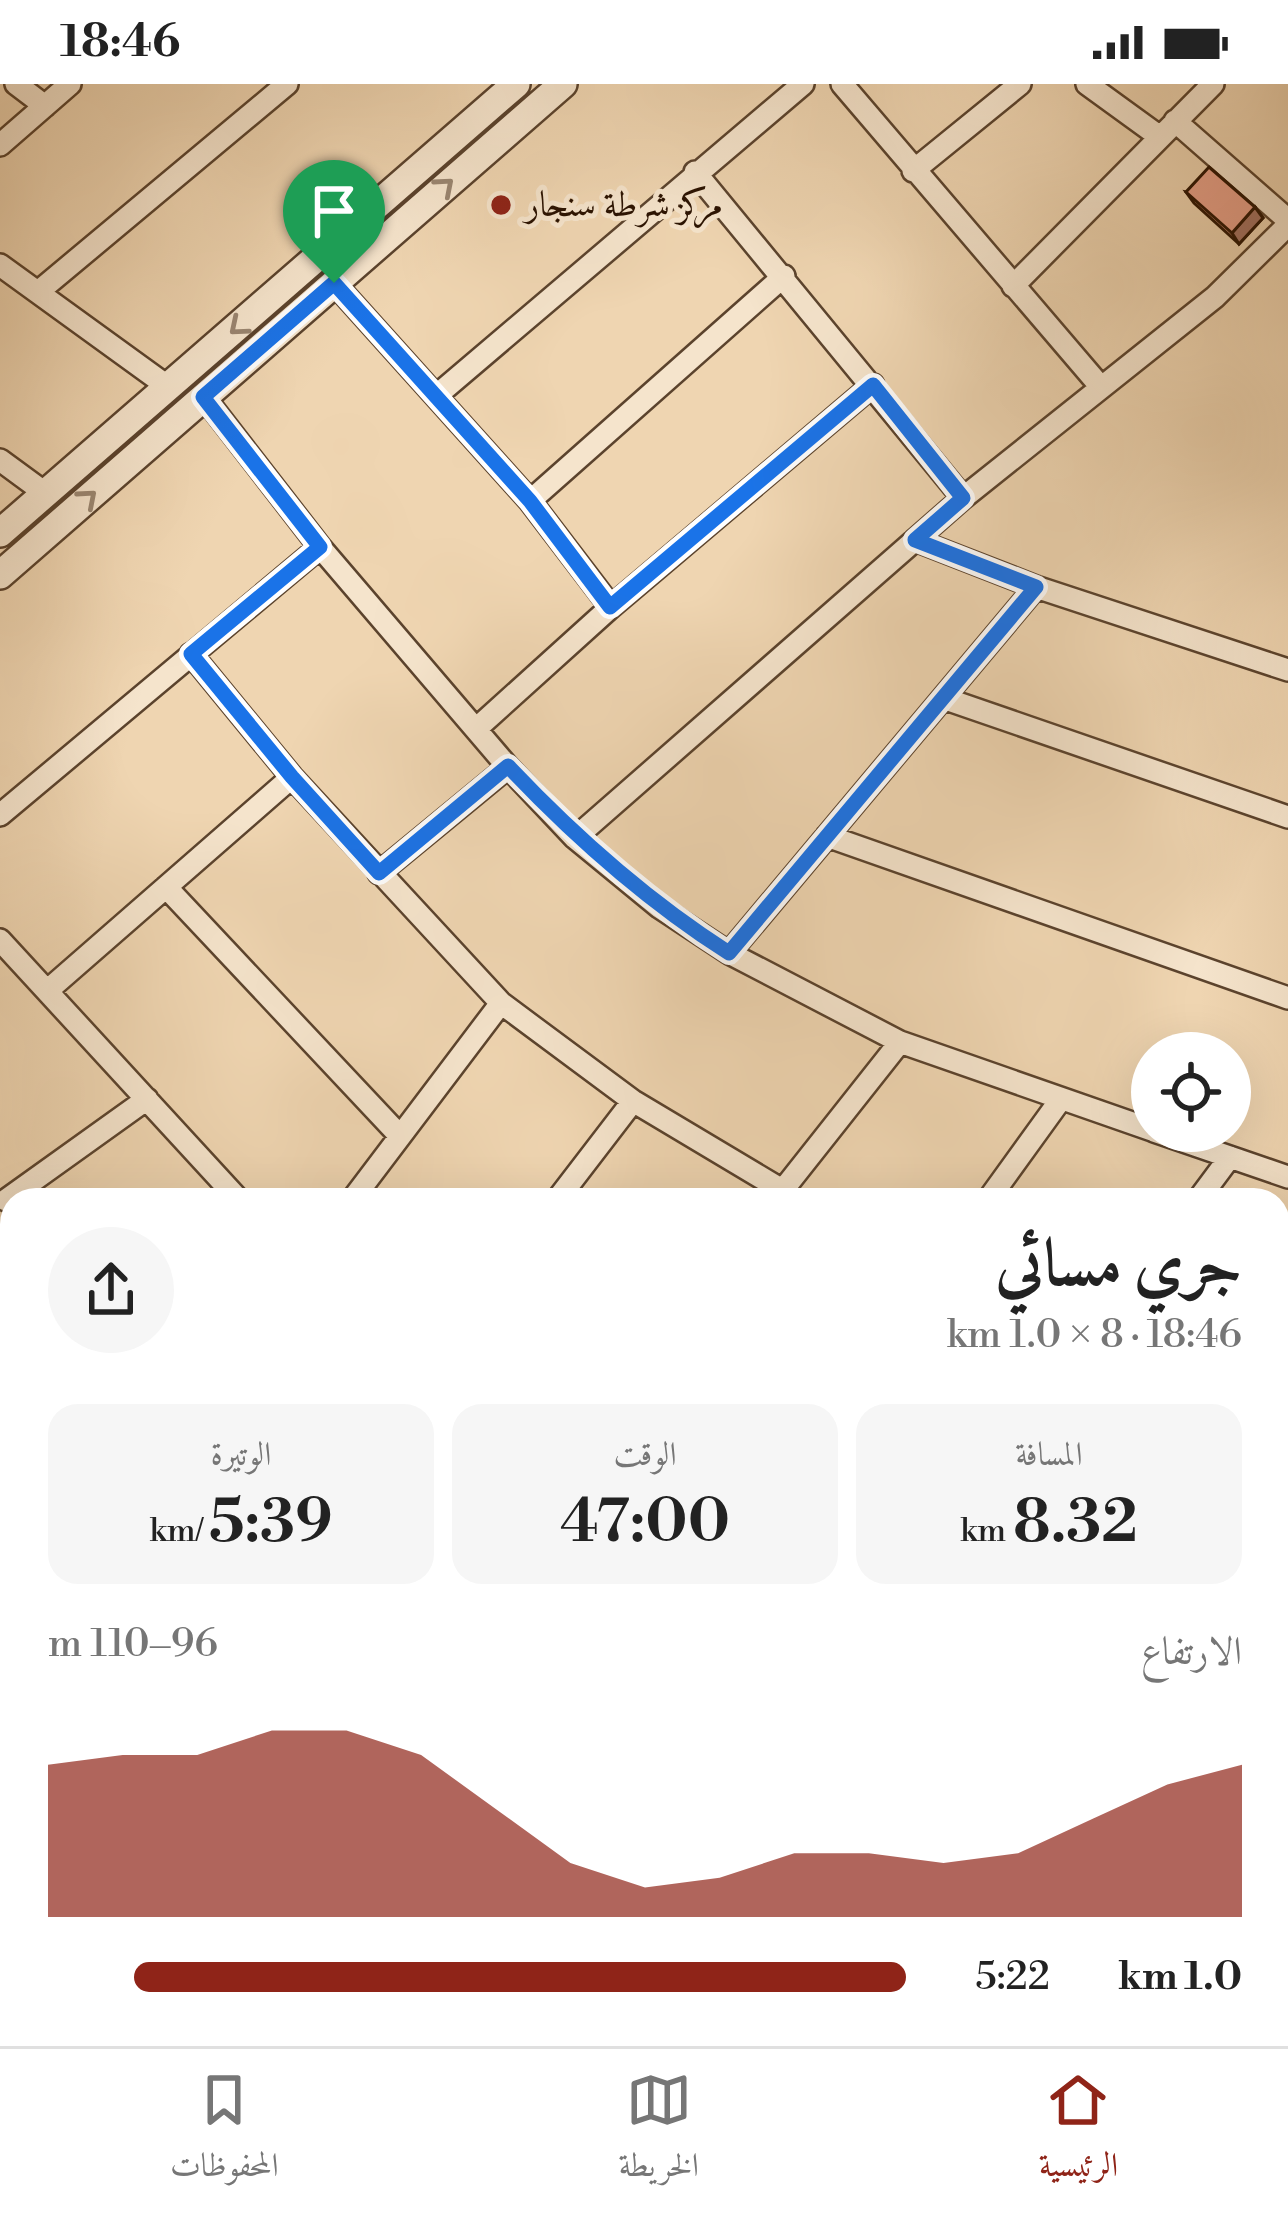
<!DOCTYPE html>
<html lang="ar">
<head>
<meta charset="utf-8">
<style>
	:root { --surface:#fff; --page:#f6f6f6; --text:#222; --muted:#767676; --line:#e0e0e0; --accent:#8f2418 }
	body { margin:0; font-family:"Libre Bodoni",Amiri,serif; background:var(--page); color:var(--text); direction:rtl; height:100vh; display:flex; flex-direction:column; font-size:45px; white-space:nowrap }
	* { box-sizing:border-box; margin:0 }
	p { font-size:39px; color:var(--muted) }
	.icon { flex:none; width:66px; height:66px; fill:none; stroke:currentColor; stroke-width:2; stroke-linecap:round; stroke-linejoin:round }
	.map { position:relative; flex:1; overflow:hidden; direction:ltr }
	.sheet { position:absolute; left:0px; top:1104px; width:1290px; height:858px; display:flex; flex-direction:column; background:var(--surface); border-radius:36px 36px 0 0; box-shadow:0 12px 48px #0002; direction:rtl }
	.sheet>* { flex:none }
	.buttons { position:absolute; left:1131px; top:948px; display:grid; gap:24px }
	.buttons a { display:grid; place-items:center; width:120px; height:120px; border-radius:50%; background:var(--surface); box-shadow:0 12px 48px #0002; font-size:60px }
	.pin { position:absolute; display:grid; place-items:center; width:102px; height:102px; color:#fff; margin:-123px -51px; border-radius:50% 50% 50% 0; rotate:-45deg; box-shadow:0 0 12px #0007 }
	.pin .icon { rotate:45deg }
	.round { display:grid; place-items:center; flex:none; width:126px; height:126px; border-radius:63px; background:var(--page) }
	.headline { display:flex; align-items:center; justify-content:space-between; height:204px; padding:0 48px }
	h1 { font-size:66px; font-weight:600; line-height:90px }
	.stats { display:grid; grid-template-columns:repeat(3,1fr); gap:18px; height:204px; padding:12px 48px }
	.stats div { display:grid; align-content:center; border-radius:30px; background:var(--page); text-align:center }
	.stats b { font-size:60px; font-weight:600 }
	.stats small { font-size:33px; font-weight:400 }
	.stats p { font-size:33px }
	.chart { height:336px; padding:24px 48px }
	.chart p { display:flex; justify-content:space-between }
	.chart svg { width:100%; height:216px; margin-top:12px; fill:var(--accent); opacity:.7 }
	ul { padding:0 48px; list-style:none; font-size:39px }
	li { display:grid; grid-template-columns:192px 144px 1fr; align-items:center; height:90px }
	li i { height:30px; border-radius:15px; background:var(--accent) }
	.status { display:flex; justify-content:space-between; align-items:center; height:84px; padding:0 60px; background:var(--surface); direction:ltr }
	.status svg { height:33px; fill:currentColor }
	.tab-bar { display:flex; justify-content:space-around; align-items:center; height:168px; border-top:3px solid var(--line); background:var(--surface); font-size:33px; color:var(--muted) }
	.tab-bar a { display:grid; justify-items:center; gap:6px }
	.tab-bar .current { color:var(--accent) }
	.map>svg:first-child { display:block }
	.lines { fill:none; stroke-linecap:round; stroke-linejoin:round }
	.minor-casing { stroke:#5b432d; stroke-width:26 }
	.tertiary-casing { stroke:#5b432d; stroke-width:32 }
	.trunk-casing { stroke:#2a1201; stroke-width:40 }
	.minor { stroke:#f5e4cc; stroke-width:21 }
	.tertiary { stroke:#f5e4cc; stroke-width:27 }
	.trunk { stroke:#efd5b1; stroke-width:36 }
	.wall { fill:#c88a77; stroke:#2a1201; stroke-width:3 }
	.shaded-wall { fill:#a27161; stroke:#2a1201; stroke-width:3 }
	.building { fill:#e8a18a; stroke:#2a1201; stroke-width:3 }
	.oneway { stroke:#9a8671 }
	.route-casing { stroke:#fff; stroke-width:24 }
	.route { stroke:#1a73e8; stroke-width:15 }
	.poi-dot { fill:#8f2418; stroke:#f5e4cc; stroke-width:4.5 }
	.labels { text-anchor:middle; dominant-baseline:central; stroke-width:10; stroke-linejoin:round; paint-order:stroke }
	.poi-label { font-size:36px; fill:#2a1201; stroke:#f5e4cc; text-anchor:start }
</style>
</head>
<body>
<div class="status"><b>18:46</b><svg viewBox="0 0 49 12"><path d="M0 12V9h3v3zM5 12V6h3v6zM10 12V3h3v9zM15 12V0h3v12zM26 1h20v11H26zM47 4h2v5h-2z"/></svg></div>
<div class="map">
<svg width="1288" height="1962" viewBox="0 0 1288 1962">
	<rect width="100%" height="100%" fill="#efd5b1"/>
	<filter id="stains"><feTurbulence type="fractalNoise" baseFrequency=".00167" numOctaves="4"/><feColorMatrix values="0 0 0 0 .2 0 0 0 0 .09 0 0 0 0 .02 0 0 0 .5 -.17"/></filter>
	<radialGradient id="worn" r=".72"><stop offset=".6" stop-color="#630" stop-opacity="0"/><stop offset="1" stop-color="#630" stop-opacity=".3"/></radialGradient>
	<g class="lines">
		<defs>
			<path id="minor" d="M16 0 45 22
				M842 0 1100 302
				M1087 0 1160 53
				M1175 37 1288 136
				M0 61 70 0
				M913 87 1020 0
				M695 88 963 414
				M0 181 167 302
				M334 199 530 417 784 192
				M1013 202 1213 0
				M38 208 287 0
				M436 312 803 0
				M204 313 320 463 508 683 575 754 659 823 729 869 900 958 1152 1046
				M0 376 45 409
				M530 417 611 523
				M915 456 1036 503 1288 586
				M191 570 292 693 501 919 633 1017 782 1106
				M943 614 1288 733
				M476 645 611 523 873 301
				M0 731 320 463
				M827 752 1288 914
				M575 754 963 414 1215 213 1288 141
				M379 789 508 683
				M166 803 400 1052
				M0 856 239 1116
				M729 869 1036 503
				M47 907 292 693
				M1154 1047 1288 1093
				M6 1116 147 1015
				M352 1116 501 919
				M557 1116 633 1017
				M775 1116 900 958
				M988 1116 1061 1015
				M1198 1116 1230 1073
				M0 1273 12 1276
				M1278 1292 1288 1278
				M1278 1385 1288 1388
				M0 1390 12 1392
				M1278 1551 1288 1554
				M0 1662 12 1643
				M1278 1672 1288 1676
				M1278 1876 1288 1879
				M0 1911 12 1907
				M150 1950 182 1962
				M317 1962 321 1950
				M445 1962V1950
				M988 1962 993 1950
				M1192 1962 1199 1950"/>
			<path id="tertiary" d="M0 449 516 0
				M0 491 563 0"/>
			<path id="trunk" d="M0 1308 12 1310
				M0 1353 12 1355
				M1278 1588 1288 1592
				M1278 1636 1288 1639"/>
		</defs>
		<use href="#minor" class="minor-casing"/>
		<use href="#tertiary" class="tertiary-casing"/>
		<use href="#trunk" class="trunk-casing"/>
		<use href="#minor" class="minor"/>
		<use href="#tertiary" class="tertiary"/>
		<use href="#trunk" class="trunk"/>
	</g>
	<path class="wall" d="M1186 108 1255 123 1263 134 1239 160 1194 119Z"/>
	<path class="shaded-wall" d="M1255 123 1263 134 1239 160 1232 149Z"/>
	<path class="building" d="M1209 83 1255 123 1232 149 1186 108Z"/>
	<defs><path id="oneway-chevron" d="M-2-3.5L2.5 0L-2 3.5" fill="none" stroke-width="1.6" stroke-linecap="round" stroke-linejoin="round" transform="scale(3)"/></defs>
	<g class="oneway">
		<use href="#oneway-chevron" transform="translate(445 102) rotate(-41)"/>
		<use href="#oneway-chevron" transform="translate(238 243) rotate(140)"/>
		<use href="#oneway-chevron" transform="translate(88 414) rotate(-41)"/>
	</g>
	<g class="lines">
		<defs>
			<path id="route" d="M334 199 530 417 610 523 873 301 963 414 915 456 1036 503 729 869C646 816 576 754 508 682L379 789 292 693 191 570 320 463 203 313Z"/>
		</defs>
		<use href="#route" class="route-casing"/>
		<use href="#route" class="route"/>
	</g>
	<circle class="poi-dot" cx="501" cy="121" r="12"/>
	<g class="labels">
		<g class="poi-label">
			<text x="525" y="121">مركز شرطة سنجار</text>
		</g>
	</g>
	<rect width="100%" height="100%" filter="url(#stains)"/>
	<rect width="100%" height="100%" fill="url(#worn)"/>
</svg>
<div class="buttons">
<a><svg class="icon" aria-label="locate" viewBox="0 0 24 24"><circle cx="12" cy="12" r="6"/><path d="M12 2v4M12 18v4M2 12h4M18 12h4"/></svg></a>
</div>
<div class="pin" style="left:334px;top:199px;background:#1e9e55"><svg class="icon" aria-label="arrive" viewBox="0 0 24 24"><path d="M6 21V4h12l-3 4 3 4H6"/></svg></div>
<section class="sheet">
<div class="headline"><div><h1>جري مسائي</h1><p>18:46 · 8 × 1.0 km</p></div><a class="round"><svg class="icon" aria-label="share" viewBox="0 0 24 24"><path d="M12 15V3M7 8l5-5 5 5M5 13v7h14v-7"/></svg></a></div>
<div class="stats">
<div><p>المسافة</p><b>8.32<small> km</small></b></div>
<div><p>الوقت</p><b>47:00</b></div>
<div><p>الوتيرة</p><b>5:39<small> /km</small></b></div>
</div>
<div class="chart"><p><span>الارتفاع</span>96–110 m</p>
<svg viewBox="0 0 160 44" preserveAspectRatio="none"><path d="M0 44V13L10 11L20 11L30 6L40 6L50 11L60 22L70 33L80 38L90 36L100 31L110 31L120 33L130 31L140 24L150 17L160 13V44z"/></svg>
</div>
<ul>
<li><b>1.0 km</b>5:22<i style="width:90%"></i></li>
</ul>
</section>
</div>
<nav class="tab-bar">
<a class="current"><svg class="icon" aria-label="home" viewBox="0 0 24 24"><path d="M3 11l9-7 9 7M6 9v11h12V9"/></svg>الرئيسية</a>
<a><svg class="icon" aria-label="map" viewBox="0 0 24 24"><path d="M3 6l6-2 6 2 6-2v14l-6 2-6-2-6 2zM9 4v14M15 6v14"/></svg>الخريطة</a>
<a><svg class="icon" aria-label="saved" viewBox="0 0 24 24"><path d="M7 4h10v16l-5-4-5 4z"/></svg>المحفوظات</a>
</nav>
</body>
</html>
